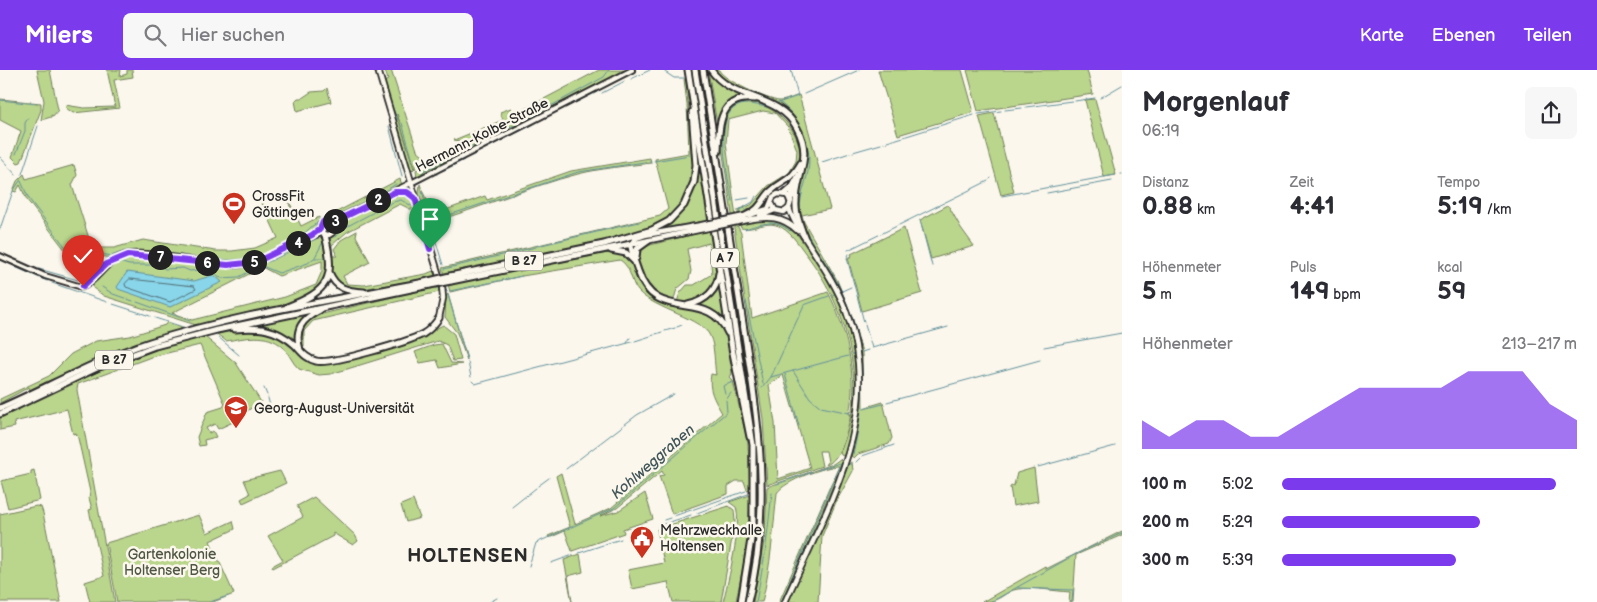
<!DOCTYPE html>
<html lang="de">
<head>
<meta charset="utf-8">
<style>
	:root { --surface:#fff; --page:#f7f7f7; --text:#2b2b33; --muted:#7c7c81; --accent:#7c3aed }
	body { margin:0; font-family:"Balsamiq Sans",sans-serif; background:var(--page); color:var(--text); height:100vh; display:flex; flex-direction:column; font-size:19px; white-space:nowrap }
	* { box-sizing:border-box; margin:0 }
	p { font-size:16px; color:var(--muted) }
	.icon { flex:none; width:28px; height:28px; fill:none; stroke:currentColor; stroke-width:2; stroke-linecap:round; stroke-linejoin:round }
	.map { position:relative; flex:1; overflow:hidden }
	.details { display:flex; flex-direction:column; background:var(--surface); width:475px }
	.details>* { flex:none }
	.pin { position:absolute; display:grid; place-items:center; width:42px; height:42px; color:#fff; margin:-51px -21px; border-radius:50% 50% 50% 0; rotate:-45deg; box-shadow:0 0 5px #0007 }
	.pin .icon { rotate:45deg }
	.km { position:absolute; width:25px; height:25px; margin:-12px; border-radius:50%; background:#222; color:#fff; font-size:14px; line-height:25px; text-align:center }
	.round { display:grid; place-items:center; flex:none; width:52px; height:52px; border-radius:8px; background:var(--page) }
	.head { display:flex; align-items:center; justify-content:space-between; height:85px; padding:0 20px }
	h1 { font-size:28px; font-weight:700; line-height:38px }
	.figures { display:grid; grid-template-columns:repeat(3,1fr); gap:8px; height:85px; padding:5px 20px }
	.figures div { display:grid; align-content:center }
	.figures b { font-size:25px; font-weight:700 }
	.figures small { font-size:14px; font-weight:400 }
	.figures p { font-size:14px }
	.chart { height:140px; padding:10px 20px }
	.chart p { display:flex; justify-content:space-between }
	.chart svg { width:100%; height:90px; margin-top:5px; fill:var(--accent); opacity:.7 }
	ul { padding:0 20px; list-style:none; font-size:16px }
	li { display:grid; grid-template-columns:80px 60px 1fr; align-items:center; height:38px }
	li i { height:12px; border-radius:6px; background:var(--accent) }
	header { display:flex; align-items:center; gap:30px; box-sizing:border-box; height:70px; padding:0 25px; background:var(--accent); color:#fff }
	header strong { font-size:24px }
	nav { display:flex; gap:28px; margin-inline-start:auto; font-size:18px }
	.search { width:350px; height:45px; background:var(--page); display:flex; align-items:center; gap:12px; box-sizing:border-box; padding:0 18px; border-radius:8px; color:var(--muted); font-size:19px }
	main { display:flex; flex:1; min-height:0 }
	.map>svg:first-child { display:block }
	.green { fill:#bad58c; stroke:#72805c; fill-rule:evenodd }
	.water { fill:#89d5e9; stroke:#63919d }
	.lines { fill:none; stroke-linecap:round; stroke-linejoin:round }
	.shore { stroke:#516f77; stroke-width:1 }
	.stream { stroke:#63919d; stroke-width:1 }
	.minor-casing { stroke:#2b2b2b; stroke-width:8 }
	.major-casing { stroke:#2b2b2b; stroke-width:8 }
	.highway-casing { stroke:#2b2b2b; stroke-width:9 }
	.minor { stroke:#fbf7ec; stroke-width:4 }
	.major { stroke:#fbf7ec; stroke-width:4.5 }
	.highway { stroke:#fbf7ec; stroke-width:5 }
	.major-bridge-casing { stroke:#2b2b2b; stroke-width:8; stroke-linecap:butt }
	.highway-bridge-casing { stroke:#2b2b2b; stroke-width:9; stroke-linecap:butt }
	.major-bridge { stroke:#fbf7ec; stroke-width:4.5 }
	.highway-bridge { stroke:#fbf7ec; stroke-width:5 }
	.route-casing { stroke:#fff; stroke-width:10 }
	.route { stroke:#7c3aed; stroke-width:6 }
	.labels { text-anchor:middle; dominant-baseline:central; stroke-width:5; stroke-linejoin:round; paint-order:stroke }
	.shield { fill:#fbf7ec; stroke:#696865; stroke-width:1 }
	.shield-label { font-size:12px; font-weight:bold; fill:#2b2b2b }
	.street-label { font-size:14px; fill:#2b2b2b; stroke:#fbf7ec }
	.poi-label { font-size:14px; fill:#2b2b2b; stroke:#fbf7ec; text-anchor:start }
	.park-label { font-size:14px; fill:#4f5643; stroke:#fbf7ec }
	.water-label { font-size:15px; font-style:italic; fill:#42565a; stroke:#fbf7ec }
	.district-label { font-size:19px; font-weight:bold; letter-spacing:1px; fill:#2b2b2b; stroke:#fbf7ec }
</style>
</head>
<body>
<header>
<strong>Milers</strong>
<div class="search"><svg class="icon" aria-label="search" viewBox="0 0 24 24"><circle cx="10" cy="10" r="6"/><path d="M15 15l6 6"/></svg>Hier suchen</div>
<nav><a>Karte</a><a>Ebenen</a><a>Teilen</a></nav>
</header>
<main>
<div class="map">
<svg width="1122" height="532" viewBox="0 0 1122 532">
	<rect width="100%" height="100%" fill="#fbf7ec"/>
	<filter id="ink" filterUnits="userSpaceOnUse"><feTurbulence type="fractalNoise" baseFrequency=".02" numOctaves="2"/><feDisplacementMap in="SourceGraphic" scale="10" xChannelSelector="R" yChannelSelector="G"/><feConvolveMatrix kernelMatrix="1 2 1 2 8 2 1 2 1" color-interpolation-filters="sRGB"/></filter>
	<g filter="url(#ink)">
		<path class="green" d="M37 0H50L58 40 53 46 51 45V47L41 50 44 31Z
			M107 0H121L120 6 127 4V0H132L133 7 114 10 120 38 73 43 66 38 65 35 84 38 115 37Z
			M385 0H391L417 80 423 85 415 99 397 44 414 99 411 102 384 12 388 10Z
			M599 0H628L527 51 521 48 519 46 523 40Z
			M708 0 714 8 746 27 728 33 717 54Z
			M714 0H719C723 10 768 30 779 31 785 31 793 27 799 25L830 139 802 145 804 152 837 210 852 246 862 282 863 338 883 332 892 368 889 374 858 384 854 388 851 386C867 326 866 265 834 209 823 190 805 169 800 146 791 110 824 86 794 48 773 21 734 26 714 0Z
			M878 0H962L973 39 971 43 898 65Z
			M967 0H1087L1093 24 978 41Z
			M684 9H686L694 98 692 110 686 128 671 146 647 159 573 178 444 205 442 198 660 146 668 139 655 89 689 83 687 34Z
			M327 18 331 32 297 41 295 31 298 28H302L311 22 324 21Z
			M0 29 41 33V40L21 92 18 93 12 87 21 61 0 50Z
			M1095 29 1116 105 1104 107 1085 30Z
			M750 32C777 35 809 67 797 96 793 107 760 136 749 142 746 143 741 144 738 144V140L751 135 768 116 789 103 796 91 797 80 788 57 775 43 763 41 728 50 726 73 737 155 741 163 752 248 828 222C846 257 858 304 849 344H851C848 359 841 390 826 395L828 392 826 381H819L822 396 767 415 763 349 720 65C723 47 729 32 750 32ZM783 305 810 398 778 409 775 353 769 315Z
			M511 38 513 48 462 75 460 71 454 70 503 50 500 42Z
			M994 43 1014 122 1001 125 979 46Z
			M516 47V55L513 58 469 81 464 79 463 76Z
			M694 54 709 150 663 158 687 135 696 114Z
			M459 77 461 83 458 86 417 107 416 100Z
			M650 88 651 93C627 96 602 98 578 104 528 117 481 138 432 152L428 153 419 123 420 114C424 127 429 135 440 142L485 126 487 130 571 101Z
			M74 95 77 105 72 115 92 178H114L143 170 216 181H232L255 178 278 168 259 127 265 125 266 127 261 129 269 147 291 139 286 125 301 156 319 147 320 153 315 160 272 184 253 190 217 192 132 182 112 188 66 181 27 130 20 115 16 122 13 121 17 111 24 104 26 109Z
			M400 109 402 115 337 148 330 149 327 147Z
			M404 124 411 127 416 139H410L400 134 347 162 332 175V186H337L334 179 341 170 357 161 356 166 370 192 343 206 347 214 364 215 426 204 433 201 436 207 355 220 337 213 332 204 330 169 337 155 397 125Z
			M948 135 961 158 974 176 931 189 920 150Z
			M759 149C765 149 773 148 778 150 791 153 798 166 805 175 845 227 859 275 856 339 855 352 852 376 843 386L841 385 840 382C869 318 849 242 809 188 801 178 793 164 781 157 766 149 755 161 741 158L740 155Z
			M904 158 922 223 862 241 848 188 852 186 851 184Z
			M711 160C716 194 727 233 677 232L680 223 687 215H694L712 204 709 173 687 179 691 201 689 209 677 219 673 232C653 227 627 197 642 177Z
			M320 165 324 169 327 203 320 218 295 232 277 238 199 256 104 226 93 218C94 201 116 189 130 186L227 197 254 195 257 200 172 243 192 250 285 227 316 215 322 201V191L279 206 258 195 261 192Z
			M613 182 628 187C637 201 638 216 651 227 661 236 673 238 687 239 728 242 727 270 732 303L730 308 733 311 748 374 750 419 747 420 744 411H736L728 416V424L672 444 659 406 664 405 662 401 617 438 600 446 618 441 645 423 653 449 623 459 624 463 572 481 565 461 549 468 548 466 570 457 556 406 561 403 575 454 611 438 722 343C714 329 708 320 711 304L716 305C714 293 715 277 710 266 703 249 655 239 639 222 630 213 632 197 620 190L522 206 450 222 448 214Z
			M719 213 726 250 724 251 713 240 698 236 710 226Z
			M438 216 439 222 313 251 304 261V276L301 277C298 262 303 254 314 246Z
			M448 224 467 290 457 263 445 247 446 226Z
			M311 242C299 249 292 261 297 275L280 260 253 255Z
			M167 252 184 259 112 281 30 321 29 317 0 333V329L49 306 71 284 96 271 130 266 165 255Z
			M443 255 454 264 461 290 453 291 447 275 438 271 331 304 319 305 299 299C292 293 289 283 283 277 266 262 246 268 226 271L217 264C241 259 270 255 289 273 300 283 305 293 321 295L412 271Z
			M205 267 236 293 261 332 239 346 236 340 232 342 233 352 218 359 215 354 206 358 209 363 213 361 216 367 204 370 205 375 199 376 197 367 207 342 223 337 225 334 200 275 151 287 78 314 77 320 115 532H90L85 512 104 506 89 440 92 439 89 428 90 422 78 368 76 363 73 364 67 339 14 352 15 357 0 360V345C71 316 129 282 205 267Z
			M442 274 451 293 462 294 440 298 437 290 420 293 415 282 434 275Z
			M840 389 843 392 783 532H779L839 396C826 396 784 411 777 423 773 460 771 496 762 532H753L765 465 767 417 833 394Z
			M852 392 853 401 836 432 822 466 818 532H787L844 403 848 394Z
			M1034 398 1038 431 1013 436 1010 417 1014 415 1017 403Z
			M34 400 40 430 8 438 1 411 31 404V401Z
			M280 401 286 413 243 433 241 429 250 424 244 410Z
			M750 425 747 477 736 531 723 532C728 512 742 455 736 437L729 432Z
			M314 427 355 465 358 471 353 475 333 463V466L273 498 272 496 283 490 268 466 303 447 297 436Z
			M413 430 420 448 406 452 401 435Z
			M36 436 41 437 43 443 61 532H0V444Z
			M729 436 734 440 735 451 721 532H673L668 512 632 519 628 500 664 493 657 459Z
			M199 445 207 463 233 451 235 459 210 471 234 524 213 532H117L106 473Z
			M1122 461V465L1076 485 1073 532H1069L1070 522C1054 521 1033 517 1018 519 1004 521 1002 532 982 532L1045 496 1046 499Z
			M580 484 583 502 568 506 572 532 564 490Z"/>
		<path class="water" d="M127 202 194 211 214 205 222 212 170 237 118 219 117 217Z"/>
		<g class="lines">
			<path class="shore" d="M130 209 194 216 196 219 170 232 126 217 125 214Z"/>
			<path class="stream" d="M381 0 393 39 398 50
				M665 2 674 8H684
				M631 9 650 0
				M602 23 625 11
				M804 24 859 0
				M1100 28 1122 15
				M0 30 37 34
				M1075 31 1095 28
				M779 32C802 48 814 80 807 106 803 122 797 134 802 151 809 172 826 191 836 210 867 268 868 322 853 384
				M778 33 798 26 791 0
				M566 37 597 22
				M1026 37 1072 31
				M1005 40 1022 38
				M978 44 1001 41
				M527 49 604 7 609 0
				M543 49 562 39
				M402 53 414 94
				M389 56 402 106
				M884 73 974 45
				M466 79 514 55
				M853 82 881 74
				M16 84 25 61V53L28 48
				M0 87 16 105
				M469 87 534 54
				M654 91 690 85
				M822 92 850 83
				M442 101 464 90
				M22 104 38 56
				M422 104 423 101 460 82
				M436 104H437
				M1121 104H1122
				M20 109 29 129 67 179 113 186
				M990 109 991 108
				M422 122 428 137 443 147 578 102 651 91
				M382 123 396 114
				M1047 123 1112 111
				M1002 126 1115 105
				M737 130 749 128
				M732 131C729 108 711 43 740 35 750 32 758 36 767 37
				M362 133 376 126
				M353 138 360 135
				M434 141 430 152 443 195
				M746 142 744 137 753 132 756 126
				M739 144 740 139 744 138
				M330 148 352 139
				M920 150 932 196
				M899 155 988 111
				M0 159 13 121 20 111
				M745 159C761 154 775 148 790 161L792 159
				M335 167 342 159 393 132 401 130 412 136
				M537 176 639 152
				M848 180 897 156
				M151 182C207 189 260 203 307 161 310 157 315 155 319 151
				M849 184 847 188 864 252
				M111 186 126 181H147
				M315 187 323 172 322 168
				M116 191 129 195H159L165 199 183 198 190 201 209 199 214 203
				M268 192 320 167
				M262 196 279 203 308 193 314 188H324
				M15 197 47 211
				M259 197 265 193
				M39 199 78 210
				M444 199 536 177
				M441 202 442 207
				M216 204 221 208 239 207 256 198
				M85 209 108 187
				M52 213 107 232
				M445 215 447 222
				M102 217 113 224 133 231
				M450 221 522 206
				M842 221 851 217
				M448 225 467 289
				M833 225 834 224
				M746 231 763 314
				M137 232 190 251
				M113 234 150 246
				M155 248 186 258
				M865 255 869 268
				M677 257 682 255
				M665 261 675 258
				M656 264 662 262
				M217 266 239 285
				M635 271 654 265
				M870 271 872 278 948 257
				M627 273 630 268
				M1044 277 1122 263
				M862 282 868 280
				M852 285 853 284
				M468 292 471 307
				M793 301 810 328 821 337 850 343
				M785 304 799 356
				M771 307 848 286
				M472 311 475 314 632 272
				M264 318 267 325
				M762 318 771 307 804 235 829 226
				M725 324 723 316 733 312
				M268 328 270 336
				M887 332 1040 290
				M864 339 883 334
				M856 392 862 386 894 375
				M1038 397 1115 376
				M566 399 637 345 674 324
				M818 400 840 393
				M777 414 812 402
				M538 416 549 408
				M837 422 849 394H852
				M512 437 536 418
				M697 443 748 424
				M674 446 746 421
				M664 450 670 448
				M658 456 691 445
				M605 474 621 469
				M579 483 603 475
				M551 493 573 485
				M529 496 536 473 614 438 727 342 726 330 731 323
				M1018 518 1073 520 1072 532
				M210 532 228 526
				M490 532 497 528
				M756 532 765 484 772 423
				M781 532 841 393
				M788 532 810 483
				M991 532 1076 484 1122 463"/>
			<defs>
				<path id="minor" d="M411 113 632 0
					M0 186 45 206 82 217C98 211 104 191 125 185 153 179 203 196 236 195 268 193 292 171 322 163"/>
				<path id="major" d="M378 0 442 216 443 228 439 248
					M396 121 407 122 414 127
					M749 145 768 139 773 127 778 124 787 125 791 131 789 138 784 142 775 140 772 134
					M760 146 775 140
					M747 150C769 146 782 146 798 161
					M320 158a7 7 0 1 1 14 0a7 7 0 1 1-14 0Z
					M331 152 411 113
					M631 174 636 168 645 165 702 155
					M631 174 703 159
					M785 532C826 439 886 345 846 241 836 214 820 192 805 168 799 159 792 149 789 138"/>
				<path id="highway" d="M688 0 732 278 750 367
					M695 0 753 375V457L741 532
					M703 0C715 76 727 152 739 228 755 332 775 428 748 532
					M711 0C732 31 778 23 797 58 813 87 796 105 796 133 795 144 800 155 804 166
					M718 82C719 55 719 25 755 29
					M785 124 792 118 799 105
					M790 130 796 117
					M745 146C759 141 761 132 770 122 783 109 789 114 801 93
					M611 180 626 183 634 191
					M636 188 637 179 648 171
					M329 202C336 219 347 221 364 222
					M450 206 604 174 652 160 669 151 684 135 694 112 696 95 692 42
					M451 211 631 174C631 183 635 192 638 201 656 256 708 217 728 263
					M688 235C705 231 717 221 719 203
					M287 237C328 221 336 210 325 165
					M235 259C259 257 276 258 295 275 301 281 306 289 316 291 330 295 408 272 423 264 430 260 434 255 439 248
					M300 280C294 259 302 249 320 240
					M0 338C50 316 98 289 150 272 240 243 336 230 429 211
					M0 344 99 297 155 276 217 260 430 215"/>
			</defs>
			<use href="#minor" class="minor-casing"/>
			<use href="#major" class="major-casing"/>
			<use href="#highway" class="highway-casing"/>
			<use href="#minor" class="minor"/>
			<use href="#major" class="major"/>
			<use href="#highway" class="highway"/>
			<defs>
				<path id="major-bridge" d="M702 155 745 146
					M703 159 747 150"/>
				<path id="highway-bridge" d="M429 211 450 206
					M430 215 451 211"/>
			</defs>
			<use href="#major-bridge" class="major-bridge-casing"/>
			<use href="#highway-bridge" class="highway-bridge-casing"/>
			<use href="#major-bridge" class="major-bridge"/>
			<use href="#highway-bridge" class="highway-bridge"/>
		</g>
	</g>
	<g class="lines" filter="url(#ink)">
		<defs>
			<path id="route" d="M83 216 106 194 128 185 228 195 256 192 312 165 320 159 323 152 342 148 395 122H407L415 128 430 179"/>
		</defs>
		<use href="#route" class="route-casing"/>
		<use href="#route" class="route"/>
	</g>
	<defs>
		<symbol id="stadium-pin" viewBox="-11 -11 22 30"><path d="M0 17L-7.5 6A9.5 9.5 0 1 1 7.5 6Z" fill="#c8321e" stroke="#fbf7ec"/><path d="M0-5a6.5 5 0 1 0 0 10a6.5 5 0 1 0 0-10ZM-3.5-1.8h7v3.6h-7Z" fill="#fff"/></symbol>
		<symbol id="university-pin" viewBox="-11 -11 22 30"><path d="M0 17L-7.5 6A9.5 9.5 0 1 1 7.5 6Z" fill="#c8321e" stroke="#fbf7ec"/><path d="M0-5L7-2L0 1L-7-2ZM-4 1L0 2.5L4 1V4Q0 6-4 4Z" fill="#fff"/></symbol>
		<symbol id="civic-pin" viewBox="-11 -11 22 30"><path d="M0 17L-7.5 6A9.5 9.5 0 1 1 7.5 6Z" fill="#c8321e" stroke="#fbf7ec"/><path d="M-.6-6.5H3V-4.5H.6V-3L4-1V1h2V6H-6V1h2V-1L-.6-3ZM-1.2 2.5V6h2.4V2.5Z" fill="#fff"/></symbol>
	</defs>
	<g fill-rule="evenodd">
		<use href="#stadium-pin" x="220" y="120" width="28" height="38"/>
		<use href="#university-pin" x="222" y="324" width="28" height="38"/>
		<use href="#civic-pin" x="628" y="454" width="28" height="38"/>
	</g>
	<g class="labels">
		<g class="shield">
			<rect x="711" y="178.5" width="28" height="19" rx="4"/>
			<rect x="505" y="181.5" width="38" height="19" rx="4"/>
			<rect x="95" y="280.5" width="38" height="19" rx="4"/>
		</g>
		<g class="shield-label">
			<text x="725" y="188">A 7</text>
			<text x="524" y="191">B 27</text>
			<text x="114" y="290">B 27</text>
		</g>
		<g class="street-label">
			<text transform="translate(482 65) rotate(-27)">Hermann-Kolbe-Straße</text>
		</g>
		<g class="poi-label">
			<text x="252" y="126">CrossFit<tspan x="252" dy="16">Göttingen</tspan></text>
			<text x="254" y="338">Georg-August-Universität</text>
			<text x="660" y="460">Mehrzweckhalle<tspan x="660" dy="16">Holtensen</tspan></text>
		</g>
		<g class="park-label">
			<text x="172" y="484">Gartenkolonie<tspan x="172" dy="16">Holtenser Berg</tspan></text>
		</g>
		<g class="water-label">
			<text transform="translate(653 392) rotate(-41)">Kohlweggraben</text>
		</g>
		<g class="district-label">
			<text x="468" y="486">HOLTENSEN</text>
		</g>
	</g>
</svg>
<div class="pin" style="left:430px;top:179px;background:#1e9e55"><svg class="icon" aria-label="arrive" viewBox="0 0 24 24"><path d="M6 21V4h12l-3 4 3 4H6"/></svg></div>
<div class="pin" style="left:83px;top:216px;background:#d93025"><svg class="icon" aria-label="check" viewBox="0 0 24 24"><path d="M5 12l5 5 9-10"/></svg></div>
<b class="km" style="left:378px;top:130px">2</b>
<b class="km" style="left:335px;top:151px">3</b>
<b class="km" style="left:298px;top:173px">4</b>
<b class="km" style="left:254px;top:192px">5</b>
<b class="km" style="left:207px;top:193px">6</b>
<b class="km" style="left:160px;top:187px">7</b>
</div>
<section class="details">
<div class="head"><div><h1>Morgenlauf</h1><p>06:19</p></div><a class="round"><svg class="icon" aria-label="share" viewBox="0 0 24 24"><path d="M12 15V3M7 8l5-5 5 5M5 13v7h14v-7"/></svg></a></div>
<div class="figures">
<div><p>Distanz</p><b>0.88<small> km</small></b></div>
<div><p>Zeit</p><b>4:41</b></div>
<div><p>Tempo</p><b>5:19<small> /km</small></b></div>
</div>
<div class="figures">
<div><p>Höhenmeter</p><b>5<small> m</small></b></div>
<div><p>Puls</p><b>149<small> bpm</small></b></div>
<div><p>kcal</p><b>59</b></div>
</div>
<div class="chart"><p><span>Höhenmeter</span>213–217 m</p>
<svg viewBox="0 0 160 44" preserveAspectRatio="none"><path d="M0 44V30L10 38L20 30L30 30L40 38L50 38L60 30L70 22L80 14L90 14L100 14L110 14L120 6L130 6L140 6L150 22L160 30V44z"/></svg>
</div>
<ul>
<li><b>100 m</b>5:02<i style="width:93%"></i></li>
<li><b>200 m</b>5:29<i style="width:67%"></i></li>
<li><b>300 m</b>5:39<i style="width:59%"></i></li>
</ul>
</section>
</main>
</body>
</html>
